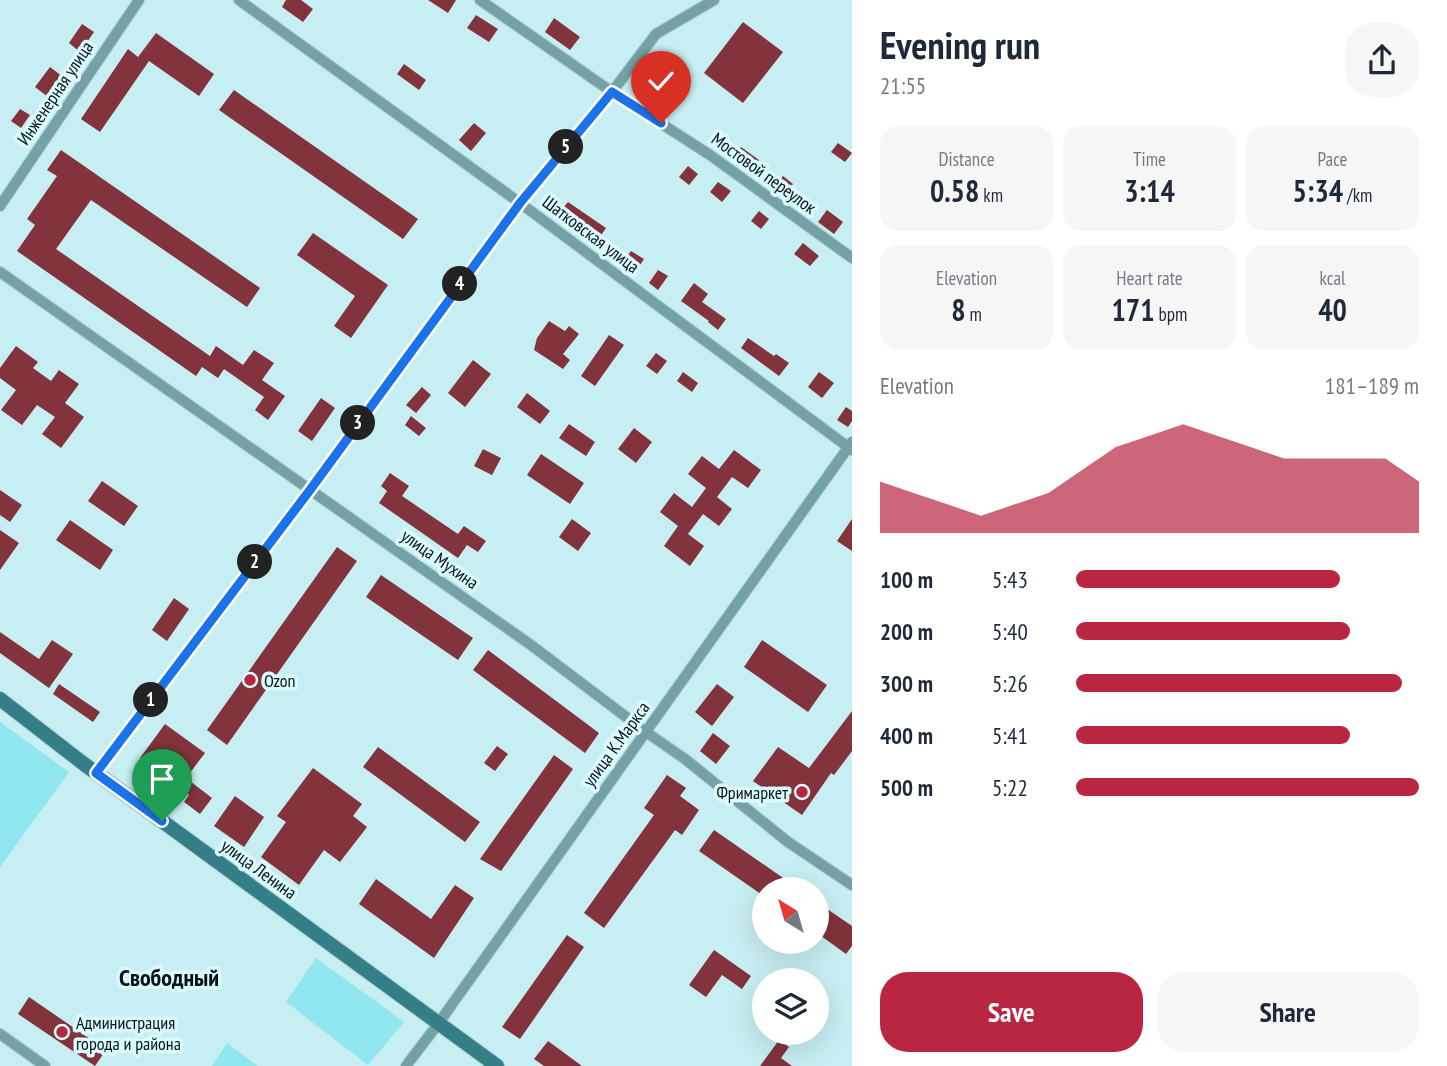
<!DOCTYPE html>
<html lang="en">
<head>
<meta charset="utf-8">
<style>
	:root { --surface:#fff; --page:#f6f6f7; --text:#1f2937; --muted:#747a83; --accent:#b82641 }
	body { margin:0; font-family:"PT Sans Narrow",sans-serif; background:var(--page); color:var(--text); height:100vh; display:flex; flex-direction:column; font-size:26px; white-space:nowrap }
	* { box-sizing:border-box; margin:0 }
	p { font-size:23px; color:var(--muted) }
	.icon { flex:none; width:38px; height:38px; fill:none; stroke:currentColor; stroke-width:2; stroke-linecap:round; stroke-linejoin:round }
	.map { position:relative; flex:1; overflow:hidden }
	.drawer { display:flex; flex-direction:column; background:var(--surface); width:595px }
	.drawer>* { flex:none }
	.needle { width:46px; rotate:323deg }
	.controls { position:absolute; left:752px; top:877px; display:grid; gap:14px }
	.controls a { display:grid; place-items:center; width:77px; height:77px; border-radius:50%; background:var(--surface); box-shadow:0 7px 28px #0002; font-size:35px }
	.pin { position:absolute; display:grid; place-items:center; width:60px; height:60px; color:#fff; margin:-72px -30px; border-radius:50% 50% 50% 0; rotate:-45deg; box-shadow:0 0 7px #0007 }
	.pin .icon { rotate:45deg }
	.km { position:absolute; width:35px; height:35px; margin:-18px; border-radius:50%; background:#222; color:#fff; font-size:19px; line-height:35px; text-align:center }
	.round { display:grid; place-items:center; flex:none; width:74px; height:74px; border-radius:28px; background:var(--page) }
	.head { display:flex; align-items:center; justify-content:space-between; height:119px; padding:0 28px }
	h1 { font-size:38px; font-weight:700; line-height:52px }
	.figures { display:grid; grid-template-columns:repeat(3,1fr); gap:10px; height:119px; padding:7px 28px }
	.figures div { display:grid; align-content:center; border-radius:18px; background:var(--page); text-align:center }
	.figures b { font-size:30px; font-weight:700 }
	.figures small { font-size:19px; font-weight:400 }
	.figures p { font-size:19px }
	.chart { height:196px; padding:14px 28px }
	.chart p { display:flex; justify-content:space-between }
	.chart svg { width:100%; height:126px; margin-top:7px; fill:var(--accent); opacity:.7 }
	.cta { display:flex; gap:14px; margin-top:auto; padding:14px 28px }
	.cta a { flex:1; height:80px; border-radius:28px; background:var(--accent); color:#fff; font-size:28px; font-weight:700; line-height:80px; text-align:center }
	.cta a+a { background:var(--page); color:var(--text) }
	ul { padding:0 28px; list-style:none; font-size:23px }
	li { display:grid; grid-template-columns:112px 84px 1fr; align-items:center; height:52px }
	li i { height:18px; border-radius:9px; background:var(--accent) }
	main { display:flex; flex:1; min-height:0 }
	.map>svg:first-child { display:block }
	.green { fill:#90e7f0 }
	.building { fill:#82333b }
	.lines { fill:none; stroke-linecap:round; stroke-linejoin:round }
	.minor-casing { stroke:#a8cbcf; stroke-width:12 }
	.secondary-casing { stroke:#a8cbcf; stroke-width:16 }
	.minor { stroke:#74a1a6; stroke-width:10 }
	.secondary { stroke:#347f87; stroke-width:14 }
	.route-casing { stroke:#fff; stroke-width:14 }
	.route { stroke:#1a73e8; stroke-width:9 }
	.poi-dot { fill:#b82641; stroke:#dbfafd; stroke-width:2.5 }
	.labels { text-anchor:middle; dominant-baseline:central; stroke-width:7; stroke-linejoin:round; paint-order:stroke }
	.street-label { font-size:18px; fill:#061415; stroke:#dbfafd }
	.poi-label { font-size:18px; fill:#061415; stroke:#dbfafd; text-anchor:start }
	.district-label { font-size:24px; font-weight:bold; fill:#061415; stroke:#dbfafd }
</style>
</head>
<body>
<main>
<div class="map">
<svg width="852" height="1066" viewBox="0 0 852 1066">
	<rect width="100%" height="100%" fill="#c7eef2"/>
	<path class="green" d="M0 722 69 772 0 867Z
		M316 958 404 1022 368 1065 286 1002Z
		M227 1043 258 1066H212Z"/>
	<path class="building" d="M286 0H301L313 9 303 22 282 7Z
		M428 0H456L448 13Z
		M476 15 498 29 489 42 467 28Z
		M554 18 580 37 570 50 545 32Z
		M743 22 783 52 743 103 704 73Z
		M82 24 94 32 80 52 69 43Z
		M156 33 214 74 199 96 149 61 100 132 81 119 128 49 138 57Z
		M404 64 426 80 419 90 397 74Z
		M50 67 63 77 48 97 35 87Z
		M234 90 418 219 403 239 219 110Z
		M20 109 30 115 21 128 11 121Z
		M474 123 486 133 471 151 459 140Z
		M838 143 852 153 845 162 831 152Z
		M741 147 759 160 749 173 732 159Z
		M61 150 260 288 247 307 91 200 56 249 210 356 216 346 243 365 254 350 274 363 262 380 285 396 268 420 255 410 264 397 224 369 218 378 202 367 196 376 17 251 35 225 27 219 57 176 47 170Z
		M688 166 698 174 689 185 679 177Z
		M783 176 793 184 782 197 773 190Z
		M718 182 731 191 722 202 710 192Z
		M568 202 606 228 595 244 584 236 586 233 559 213Z
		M827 210 843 222 834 234 818 222Z
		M759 211 769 219 761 229 751 221Z
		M313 233 388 285 351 338 334 326 355 296 297 255Z
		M803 243 819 256 810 266 794 254Z
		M631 251 644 259 636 271 623 262Z
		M658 270 668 276 658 290 649 283Z
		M694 283 708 294 702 302 726 319 718 330 708 322 709 321 681 301Z
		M549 321 565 331 569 326 579 334 563 354 570 360 563 369 534 350 537 338Z
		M609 335 624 345 595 386 581 376Z
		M748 338 774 356 776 354 789 363 779 376 741 348Z
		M16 346 38 362 33 368 51 381 59 370 79 384 65 403 84 417 61 448 42 434 55 417 37 405 22 425 1 410 16 390 0 378V368Z
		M656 353 667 361 657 374 646 366Z
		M473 360 491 374 465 407 448 393Z
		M683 372 698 383 692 392 677 381Z
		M819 372 834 383 822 398 808 387Z
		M422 387 431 395 416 413 406 405Z
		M527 393 550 411 540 424 517 407Z
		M321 398 335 408 312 441 298 431Z
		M846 407 852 411V421L848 427 837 420Z
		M411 416 426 428 419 436 405 425Z
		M569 424 595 442 586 456 559 438Z
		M634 428 652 442 636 463 618 449Z
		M483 449 501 458 492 475 474 466Z
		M734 450 761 470 748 488 732 477 717 497 732 509 719 526 703 514 688 534 704 546 690 566 664 546 678 526 660 512 674 493 692 507 706 488 688 474 702 456 719 469Z
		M541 454 584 483 570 504 527 475Z
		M390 473 409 486 402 496 458 534 464 526 486 541 478 552 467 545 458 558 379 503 387 491 381 486Z
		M102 481 138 506 124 526 88 501Z
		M0 490 22 505 10 522 0 515Z
		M572 519 591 533 578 551 559 537Z
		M852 519V551L837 541Z
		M70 520 113 550 100 570 56 540Z
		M0 530 19 543 0 570Z
		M337 547 357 561 227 745 207 730Z
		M381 575 473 638 458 660 366 597Z
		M174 598 189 609 167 641 152 630Z
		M0 632 39 659 52 640 73 654 49 688 0 653Z
		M762 640 827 685 808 712 744 667Z
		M488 650 599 733 585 753 473 670Z
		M59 684 100 712 93 722 53 694Z
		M717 684 734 697 712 726 695 712Z
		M852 711V751L834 775 831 773 802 815 753 781 778 747 809 768Z
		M165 724 205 753 186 778 212 798 200 814 184 802 189 795 140 758Z
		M713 733 730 746 716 764 700 751Z
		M497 746 508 754 495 771 484 763Z
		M378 747 480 822 465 842 363 767Z
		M554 755 573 769 501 871 480 859Z
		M313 768 362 804 353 816 367 827 340 862 324 850 299 885 261 857 286 822 277 816Z
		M667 775 686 788 680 796 699 810 682 835 675 830 604 928 584 913 654 815 644 808Z
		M235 796 264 817 244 847 214 826Z
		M714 830 799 889H765V897L699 851Z
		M376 879 431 919 455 885 474 898 434 958 359 904Z
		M817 902 852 926V946L846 954 817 933Z
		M567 935 584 947 520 1039 502 1027Z
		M714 950 751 976 742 989 722 975 706 997 689 985Z
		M29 997 106 1050 95 1066 18 1014Z
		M779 1040 789 1047 781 1058 792 1066H760Z
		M548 1041 582 1066H544L534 1059Z"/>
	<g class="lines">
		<defs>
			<path id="minor" d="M239 0 520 203 852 450
				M480 0 612 92 710 155 852 258
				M0 206 139 0
				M0 272 531 645 646 732 685 759 788 842 852 885
				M96 773 310 490 520 203 612 92 656 34 714 0
				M0 1034 45 1066
				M406 1066 438 1024 852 442"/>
			<path id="secondary" d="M0 699 84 764 497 1066"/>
		</defs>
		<use href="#minor" class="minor-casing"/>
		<use href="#secondary" class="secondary-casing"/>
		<use href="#minor" class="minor"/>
		<use href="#secondary" class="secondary"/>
	</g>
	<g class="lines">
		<defs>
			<path id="route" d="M162 821 96 773 310 490 520 203 612 92 661 123"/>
		</defs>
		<use href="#route" class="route-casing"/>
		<use href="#route" class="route"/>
	</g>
	<g class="poi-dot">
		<circle cx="250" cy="680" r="7"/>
		<circle cx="802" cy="792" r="7"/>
		<circle cx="62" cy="1032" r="7"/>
	</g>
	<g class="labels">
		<g class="street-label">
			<text transform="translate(55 93) rotate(-56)">Инженерная улица</text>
			<text transform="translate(764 173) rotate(36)">Мостовой переулок</text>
			<text transform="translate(591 234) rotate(37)">Шатковская улица</text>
			<text transform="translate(440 559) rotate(35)">улица Мухина</text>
			<text transform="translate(616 744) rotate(-54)">улица К.Маркса</text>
			<text transform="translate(259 869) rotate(36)">улица Ленина</text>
		</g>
		<g class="poi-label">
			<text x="264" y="680">Ozon</text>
			<text x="788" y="792" text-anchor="end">Фримаркет</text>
			<text x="76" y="1022">Администрация<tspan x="76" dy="21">города и района</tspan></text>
		</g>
		<g class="district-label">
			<text x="169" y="977">Свободный</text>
		</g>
	</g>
</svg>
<div class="controls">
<a><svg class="needle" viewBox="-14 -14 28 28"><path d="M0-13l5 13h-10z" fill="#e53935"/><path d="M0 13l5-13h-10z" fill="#747a83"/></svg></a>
<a><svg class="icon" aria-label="layers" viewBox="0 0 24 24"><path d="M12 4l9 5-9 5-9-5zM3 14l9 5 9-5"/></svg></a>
</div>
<div class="pin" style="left:162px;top:821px;background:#1e9e55"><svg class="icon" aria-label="arrive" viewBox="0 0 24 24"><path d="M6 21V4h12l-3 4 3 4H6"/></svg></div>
<div class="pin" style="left:661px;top:123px;background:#d93025"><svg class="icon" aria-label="check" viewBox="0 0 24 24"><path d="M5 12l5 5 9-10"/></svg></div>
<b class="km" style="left:151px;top:700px">1</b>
<b class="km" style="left:255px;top:562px">2</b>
<b class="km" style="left:358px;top:423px">3</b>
<b class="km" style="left:460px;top:284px">4</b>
<b class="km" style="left:566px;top:147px">5</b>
</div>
<section class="drawer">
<div class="head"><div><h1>Evening run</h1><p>21:55</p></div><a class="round"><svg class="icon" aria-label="share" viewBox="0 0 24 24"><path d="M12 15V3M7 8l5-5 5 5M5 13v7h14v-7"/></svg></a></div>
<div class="figures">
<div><p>Distance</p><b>0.58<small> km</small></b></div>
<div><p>Time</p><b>3:14</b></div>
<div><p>Pace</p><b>5:34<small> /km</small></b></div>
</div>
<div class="figures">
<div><p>Elevation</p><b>8<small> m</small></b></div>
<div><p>Heart rate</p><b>171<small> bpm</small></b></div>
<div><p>kcal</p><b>40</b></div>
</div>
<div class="chart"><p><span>Elevation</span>181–189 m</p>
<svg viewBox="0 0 160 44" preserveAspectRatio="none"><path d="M0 44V26L10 30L20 34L30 38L40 34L50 30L60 22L70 14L80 10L90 6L100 10L110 14L120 18L130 18L140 18L150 18L160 26V44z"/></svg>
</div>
<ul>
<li><b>100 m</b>5:43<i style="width:77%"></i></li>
<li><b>200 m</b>5:40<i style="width:80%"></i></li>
<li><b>300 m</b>5:26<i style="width:95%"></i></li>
<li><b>400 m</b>5:41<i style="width:80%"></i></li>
<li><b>500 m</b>5:22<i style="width:100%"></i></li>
</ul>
<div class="cta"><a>Save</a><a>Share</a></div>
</section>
</main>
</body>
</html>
